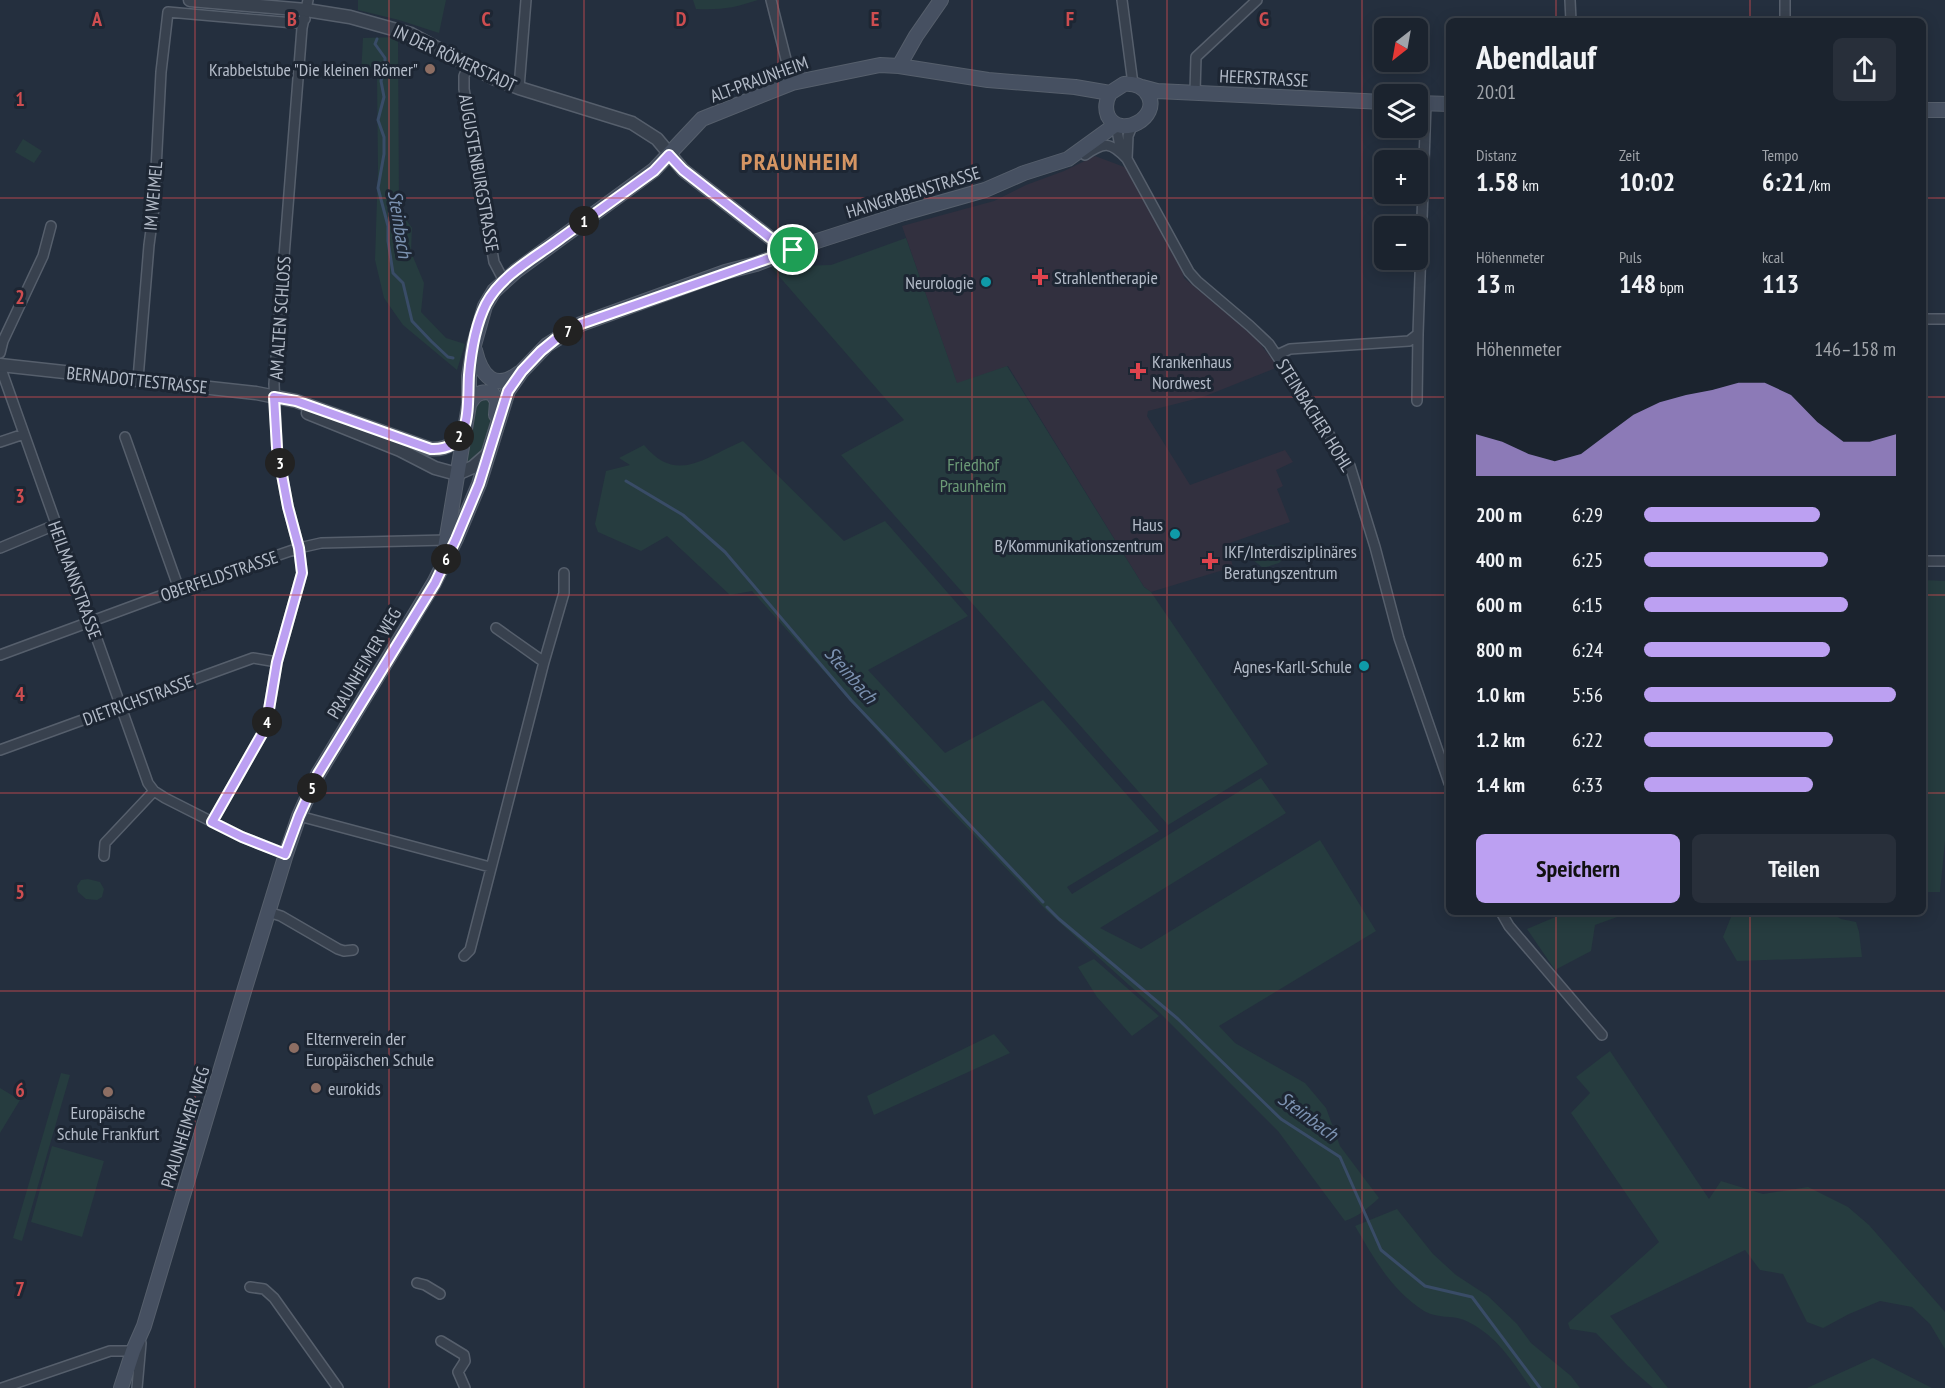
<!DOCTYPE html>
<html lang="de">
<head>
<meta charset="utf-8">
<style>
	:root { --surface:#1b232e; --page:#282f3a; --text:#f1f3f6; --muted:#a0a4aa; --line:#39404a; --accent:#bca0f2 }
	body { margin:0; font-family:"PT Sans Narrow",sans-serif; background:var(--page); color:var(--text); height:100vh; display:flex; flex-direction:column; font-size:22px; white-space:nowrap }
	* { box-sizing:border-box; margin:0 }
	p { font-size:20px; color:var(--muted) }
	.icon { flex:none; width:33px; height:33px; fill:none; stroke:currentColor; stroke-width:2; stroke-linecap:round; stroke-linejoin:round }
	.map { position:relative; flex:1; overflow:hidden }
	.drawer { position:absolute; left:1446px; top:18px; width:480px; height:897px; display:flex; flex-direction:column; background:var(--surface); border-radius:9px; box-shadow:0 3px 15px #0003,0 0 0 2px var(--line) }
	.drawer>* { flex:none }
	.needle { width:39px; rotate:211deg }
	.fabs { position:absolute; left:1374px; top:18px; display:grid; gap:12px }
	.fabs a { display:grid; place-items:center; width:54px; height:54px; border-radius:9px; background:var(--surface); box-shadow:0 3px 15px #0003,0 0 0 2px var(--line); font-size:30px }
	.pin { position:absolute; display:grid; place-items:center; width:51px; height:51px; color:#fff; margin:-26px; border:3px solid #fff; border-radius:50%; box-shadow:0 2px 6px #0007 }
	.km { position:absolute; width:30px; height:30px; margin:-15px; border-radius:50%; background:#222; color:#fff; font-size:16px; line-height:30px; text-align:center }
	.round { display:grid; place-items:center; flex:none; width:63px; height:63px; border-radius:9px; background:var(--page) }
	.headline { display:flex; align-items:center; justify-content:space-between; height:102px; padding:0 30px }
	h1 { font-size:33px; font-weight:600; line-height:45px }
	.metrics { display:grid; grid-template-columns:repeat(3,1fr); gap:9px; height:102px; padding:6px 30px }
	.metrics div { display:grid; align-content:center }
	.metrics b { font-size:26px; font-weight:600 }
	.metrics small { font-size:16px; font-weight:400 }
	.metrics p { font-size:16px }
	.chart { height:168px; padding:12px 30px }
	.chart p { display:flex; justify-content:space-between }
	.chart svg { width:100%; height:108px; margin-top:6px; fill:var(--accent); opacity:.7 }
	.button { display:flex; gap:12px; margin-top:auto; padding:12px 30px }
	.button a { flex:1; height:69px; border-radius:9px; background:var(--accent); color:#111; font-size:24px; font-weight:600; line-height:69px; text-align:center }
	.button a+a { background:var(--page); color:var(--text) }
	ul { padding:0 30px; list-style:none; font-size:20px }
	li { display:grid; grid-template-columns:96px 72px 1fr; align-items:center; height:45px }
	li i { height:15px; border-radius:8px; background:var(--accent) }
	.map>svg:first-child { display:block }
	.medical { fill:#32303f }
	.green { fill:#263c3f }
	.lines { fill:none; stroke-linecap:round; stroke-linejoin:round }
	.stream { stroke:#394c67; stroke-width:3 }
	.minor-casing { stroke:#565f6c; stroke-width:12 }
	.tertiary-casing { stroke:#565f6c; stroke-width:15 }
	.secondary-casing { stroke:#565f6c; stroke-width:16 }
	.minor { stroke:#38414e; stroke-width:9 }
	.tertiary { stroke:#38414e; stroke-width:12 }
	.secondary { stroke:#465061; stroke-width:14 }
	.route-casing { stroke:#fff; stroke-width:12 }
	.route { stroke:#bca0f2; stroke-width:8 }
	.grid { fill:none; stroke:#ce4d50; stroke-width:1.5; stroke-opacity:0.55 }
	.education-dot { fill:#8d6e63; stroke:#1d2633; stroke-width:2 }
	.health-dot { fill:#e0444e; stroke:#1d2633; stroke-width:2 }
	.culture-dot { fill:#0f9aa8; stroke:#1d2633; stroke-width:2 }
	.labels { text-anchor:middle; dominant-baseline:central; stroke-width:6; stroke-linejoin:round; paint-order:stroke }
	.street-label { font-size:18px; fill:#b4bcc9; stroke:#1d2633 }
	.poi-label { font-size:18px; fill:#b4bcc9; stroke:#1d2633; text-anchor:start }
	.park-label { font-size:18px; fill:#6b9a76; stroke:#1d2633 }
	.water-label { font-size:20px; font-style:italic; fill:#7c92b1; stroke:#1d2633 }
	.district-label { font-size:24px; font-weight:bold; letter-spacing:1.5px; fill:#d59563; stroke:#1d2633 }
	.grid-label { font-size:20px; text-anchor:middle; font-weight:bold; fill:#ce4d50; stroke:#1d2633; stroke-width:6; stroke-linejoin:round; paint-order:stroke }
</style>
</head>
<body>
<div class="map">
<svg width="1945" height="1388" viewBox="0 0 1945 1388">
	<rect width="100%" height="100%" fill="#242f3e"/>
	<path class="medical" d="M1095 156 1127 168 1180 261 1184 278 1255 337 1278 367 1203 397 1148 411 1147 416 1190 485 1285 450 1293 462 1276 470 1283 486 1277 489 1290 522 1227 544 1233 567 1151 592 1144 587 1008 366 957 384 902 226 994 201 1026 185 1064 171Z"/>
	<path class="green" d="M358 0H446L439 33 399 20 358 10Z
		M693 0H758C733 8 723 10 696 9Z
		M398 37 399 210 412 228 411 252 424 283 421 312 446 338 465 344 457 370 403 325 384 298 375 260 378 169 377 77 361 75 363 38Z
		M23 139 42 151 34 163 15 152Z
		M906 238 957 383 1007 366 1144 587 1151 592 1268 764 1168 825 841 455 904 420 771 267 831 265Z
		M487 396 493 407 483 454 477 461 464 465 470 441 477 400Z
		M743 441 844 541 885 521 968 616 868 670 945 753 1043 700 1159 831 1067 887 1072 894 1261 778 1286 813 1100 928 1141 949 1320 840 1376 931 1219 1026 1235 1043 1305 1083 1326 1108 1340 1146 1379 1198C1368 1208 1359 1216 1345 1221L1278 1131 1159 1012 1047 911 924 783 752 591 730 595 667 536 641 551 598 532 595 524 606 471 630 465 619 458 644 445C677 485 705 457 743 441Z
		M1269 545 1277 546 1282 550 1283 559 1279 563 1263 568 1252 559Z
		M1924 580 1945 581V841L1940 892H1923V864H1926Z
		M88 879 100 882 104 889 102 897 97 900 86 899 78 892 77 886 81 880Z
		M1567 912H1631L1595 925 1591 951 1555 970 1527 929Z
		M1733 912H1830L1841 919 1856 922 1859 932 1862 957 1737 961 1723 937Z
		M1094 959 1159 1016 1132 1036 1097 997 1078 967Z
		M994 1034 1010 1053 874 1115 867 1096Z
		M1610 1051 1709 1199 1721 1181 1763 1194 1808 1187 1848 1207 1869 1225 1945 1312V1349L1930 1324 1912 1307 1880 1301 1849 1314 1823 1328 1807 1322 1783 1274 1760 1270 1745 1250 1610 1316 1668 1388H1653L1628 1366 1596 1333 1570 1329 1568 1323 1659 1242 1571 1113 1590 1093 1576 1077Z
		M61 1073 70 1075 22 1241 13 1238Z
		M0 1088 20 1100 0 1133Z
		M52 1146 104 1161 82 1237 31 1222Z
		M1397 1209 1433 1254 1456 1275 1488 1296 1517 1324 1531 1343 1571 1376 1580 1388H1531C1512 1361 1496 1334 1464 1320 1452 1315 1438 1319 1424 1311 1392 1291 1373 1257 1355 1226Z
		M1873 1358 1932 1388H1807Z"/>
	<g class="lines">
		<path class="stream" d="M377 39 375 44 385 58V66L381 81 384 97 378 120 384 137V154L378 188 388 226V241L393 273 403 283 412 321 431 341 448 357 453 358
			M626 481 683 515 725 552 851 700 1043 902
			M1047 907 1059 919 1178 1019 1281 1119 1340 1157 1381 1250 1425 1286 1472 1297 1540 1388"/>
		<defs>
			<path id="minor" d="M771 0 792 83
				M1122 0 1133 84
				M1570 0 1571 21
				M1785 0V21
				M469 64 464 76V89L494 262 504 281
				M519 88 526 0
				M1195 92 1196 57 1257 0
				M1116 125 1121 152
				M1085 155C1104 142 1110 141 1127 159L1189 272 1197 281 1250 326 1269 344 1350 466 1375 547 1399 638 1449 783
				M1127 159 1128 136 1132 126
				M1923 319H1945
				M0 353 3 341 43 256 51 226
				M1277 355 1290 349 1409 341 1418 334 1426 103
				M0 366 148 783 154 791 165 798 242 837 286 854
				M138 379 149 245 154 208 161 72 168 12 294 23 305 19
				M1417 401 1418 334
				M125 437 179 589
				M0 442 24 434
				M0 548 55 525
				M1923 561H1945
				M496 628 544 662
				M0 655 179 589 299 548 321 543 447 540
				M0 750 253 658 277 662
				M299 816 490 867
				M212 822 266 727 277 662 302 573 299 548 288 507 277 448 274 384 302 28 308 0
				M104 856 105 843 154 791
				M268 912 281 916 338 949 344 951 353 950
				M1501 912 1509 926 1602 1035
				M464 956 470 950 544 662 564 593V573
				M417 1283 425 1285 440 1294
				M250 1287 264 1289 274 1298 338 1388
				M441 1341 464 1355 465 1361 458 1372 465 1388
				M2 1388 110 1351H133
				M137 1388 141 1343"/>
			<path id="tertiary" d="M190 0 306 10 350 17 375 24 411 34 493 78 519 88 632 123 657 139 683 170 782 247 793 250
				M0 365 256 393 296 401 431 449C449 450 455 442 464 428
				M308 413 400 450 435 468 457 474 473 467 489 453"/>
			<path id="secondary" d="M899 66 916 36 941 0
				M1124 84C1135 83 1143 86 1148 95 1161 117 1120 140 1108 116 1105 109 1106 100 1110 93Z
				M1142 87 1157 91 1384 102
				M1418 103 1449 104
				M1923 110H1945
				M475 350C481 375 494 392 519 373
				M469 405C474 395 480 390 492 393L497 401 496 415
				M444 554 469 405V376L474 345 485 306 494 291 516 271 654 170 702 119 792 83 880 65 899 66 988 80 1075 87 1110 93
				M121 1388 133 1351 144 1326 245 988 286 854 299 816 318 774 434 583 456 539 479 484 508 391 522 371 547 345 581 324 725 272 756 264 814 242 904 213 985 190 1024 173 1068 159 1115 125"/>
		</defs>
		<use href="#minor" class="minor-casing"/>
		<use href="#tertiary" class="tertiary-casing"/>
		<use href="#secondary" class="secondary-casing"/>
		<use href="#minor" class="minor"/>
		<use href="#tertiary" class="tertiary"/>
		<use href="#secondary" class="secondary"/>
	</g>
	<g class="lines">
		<defs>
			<path id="route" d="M669 155 683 170 782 247 793 250 581 324 563 333 541 351 522 371 508 391 479 484 456 539 435 583 318 774 299 816 285 854 242 837 212 822 266 727 277 662 302 573 299 548 288 507 277 448 274 397 296 401 431 449C474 451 467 404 469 375 471 352 476 324 486 304 501 275 536 257 561 238 592 216 623 193 654 171Z"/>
		</defs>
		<use href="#route" class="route-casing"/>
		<use href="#route" class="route"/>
	</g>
	<path class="grid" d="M195 0V1388M389 0V1388M584 0V1388M778 0V1388M972 0V1388M1167 0V1388M1362 0V1388M1556 0V21M1750 0V21M0 198H1449M1923 198H1945M0 397H1449M1923 397H1945M0 595H1449M1923 595H1945M0 793H1449M1923 793H1945M1556 912V1388M1750 912V1388M0 991H1945M0 1190H1945"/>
	<g class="education-dot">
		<circle cx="430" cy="69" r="6"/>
		<circle cx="294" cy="1048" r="6"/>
		<circle cx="316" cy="1088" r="6"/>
		<circle cx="108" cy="1092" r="6"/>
	</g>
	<g class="health-dot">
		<path d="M1037 268h6v6h6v6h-6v6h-6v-6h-6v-6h6z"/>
		<path d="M1135 362h6v6h6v6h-6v6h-6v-6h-6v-6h6z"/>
		<path d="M1207 552h6v6h6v6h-6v6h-6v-6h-6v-6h6z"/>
	</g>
	<g class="culture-dot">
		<circle cx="986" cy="282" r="6"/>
		<circle cx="1175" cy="534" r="6"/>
		<circle cx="1364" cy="666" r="6"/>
	</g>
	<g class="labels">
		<g class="street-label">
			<text transform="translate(455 58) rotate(25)">IN DER RÖMERSTADT</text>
			<text transform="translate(1264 78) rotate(3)">HEERSTRASSE</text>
			<text transform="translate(759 79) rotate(-20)">ALT-PRAUNHEIM</text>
			<text transform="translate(479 173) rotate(80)">AUGUSTENBURGSTRASSE</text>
			<text transform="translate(913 192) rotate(-17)">HAINGRABENSTRASSE</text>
			<text transform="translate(153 196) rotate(-85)">IM WEIMEL</text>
			<text transform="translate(280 318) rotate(-86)">AM ALTEN SCHLOSS</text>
			<text transform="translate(137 380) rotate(6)">BERNADOTTESTRASSE</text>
			<text transform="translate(1315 415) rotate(58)">STEINBACHER HOHL</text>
			<text transform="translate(219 576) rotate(-19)">OBERFELDSTRASSE</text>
			<text transform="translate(75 580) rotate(70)">HEILMANNSTRASSE</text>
			<text transform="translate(364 663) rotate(-59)">PRAUNHEIMER WEG</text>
			<text transform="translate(138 700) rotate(-20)">DIETRICHSTRASSE</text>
			<text transform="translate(185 1127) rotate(-73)">PRAUNHEIMER WEG</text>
		</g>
		<g class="poi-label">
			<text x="418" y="69" text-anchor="end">Krabbelstube "Die kleinen Römer"</text>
			<text x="1054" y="277">Strahlentherapie</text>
			<text x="974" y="282" text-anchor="end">Neurologie</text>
			<text x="1152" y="361">Krankenhaus<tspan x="1152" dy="21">Nordwest</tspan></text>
			<text x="1163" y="524" text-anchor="end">Haus<tspan x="1163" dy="21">B/Kommunikationszentrum</tspan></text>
			<text x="1224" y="551">IKF/Interdisziplinäres<tspan x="1224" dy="21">Beratungszentrum</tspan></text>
			<text x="1352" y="666" text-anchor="end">Agnes-Karll-Schule</text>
			<text x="306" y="1038">Elternverein der<tspan x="306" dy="21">Europäischen Schule</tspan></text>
			<text x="328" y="1088">eurokids</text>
			<text x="108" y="1112" text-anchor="middle">Europäische<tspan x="108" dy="21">Schule Frankfurt</tspan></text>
		</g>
		<g class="park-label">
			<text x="973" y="464">Friedhof<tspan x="973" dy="21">Praunheim</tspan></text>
		</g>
		<g class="water-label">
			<text transform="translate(400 224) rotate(81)">Steinbach</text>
			<text transform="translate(851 675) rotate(49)">Steinbach</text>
			<text transform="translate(1308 1116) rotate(36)">Steinbach</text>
		</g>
		<g class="district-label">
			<text x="800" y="161">PRAUNHEIM</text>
		</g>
	</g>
	<g class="grid-label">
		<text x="97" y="26">A</text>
		<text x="292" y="26">B</text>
		<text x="486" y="26">C</text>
		<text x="681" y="26">D</text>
		<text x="875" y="26">E</text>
		<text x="1070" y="26">F</text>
		<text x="1264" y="26">G</text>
		<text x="20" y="106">1</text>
		<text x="20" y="304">2</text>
		<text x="20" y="503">3</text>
		<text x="20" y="701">4</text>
		<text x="20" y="899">5</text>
		<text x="20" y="1097">6</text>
		<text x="20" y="1296">7</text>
	</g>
</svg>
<div class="fabs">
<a><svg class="needle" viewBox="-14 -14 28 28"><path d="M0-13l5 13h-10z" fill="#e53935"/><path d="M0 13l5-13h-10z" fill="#a0a4aa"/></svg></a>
<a><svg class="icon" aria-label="layers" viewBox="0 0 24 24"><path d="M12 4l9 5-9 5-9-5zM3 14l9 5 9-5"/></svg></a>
<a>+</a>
<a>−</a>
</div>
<div class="pin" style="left:793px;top:250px;background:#1e9e55"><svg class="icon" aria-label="arrive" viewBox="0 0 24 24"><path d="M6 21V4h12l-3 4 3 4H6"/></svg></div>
<b class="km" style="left:584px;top:221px">1</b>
<b class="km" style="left:459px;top:436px">2</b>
<b class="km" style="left:280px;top:463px">3</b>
<b class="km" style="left:267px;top:722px">4</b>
<b class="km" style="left:312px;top:788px">5</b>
<b class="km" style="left:446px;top:559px">6</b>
<b class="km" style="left:568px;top:331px">7</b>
<section class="drawer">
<div class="headline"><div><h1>Abendlauf</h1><p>20:01</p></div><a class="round"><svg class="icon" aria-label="share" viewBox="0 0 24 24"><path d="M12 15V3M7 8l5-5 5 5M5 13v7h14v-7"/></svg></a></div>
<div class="metrics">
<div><p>Distanz</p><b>1.58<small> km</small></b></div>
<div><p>Zeit</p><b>10:02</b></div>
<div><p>Tempo</p><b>6:21<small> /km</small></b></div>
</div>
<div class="metrics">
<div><p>Höhenmeter</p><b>13<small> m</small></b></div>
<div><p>Puls</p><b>148<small> bpm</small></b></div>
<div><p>kcal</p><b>113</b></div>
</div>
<div class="chart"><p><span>Höhenmeter</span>146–158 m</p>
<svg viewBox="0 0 160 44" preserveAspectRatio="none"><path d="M0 44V27L10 30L20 35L30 38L40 35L50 27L60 19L70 14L80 11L90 9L100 6L110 6L120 11L130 22L140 30L150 30L160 27V44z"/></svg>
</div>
<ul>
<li><b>200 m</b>6:29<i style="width:70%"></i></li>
<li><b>400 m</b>6:25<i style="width:73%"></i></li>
<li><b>600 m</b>6:15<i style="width:81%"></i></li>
<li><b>800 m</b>6:24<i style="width:74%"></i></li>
<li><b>1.0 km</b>5:56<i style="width:100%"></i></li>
<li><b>1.2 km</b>6:22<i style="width:75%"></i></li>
<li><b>1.4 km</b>6:33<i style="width:67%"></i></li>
</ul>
<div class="button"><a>Speichern</a><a>Teilen</a></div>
</section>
</div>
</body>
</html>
